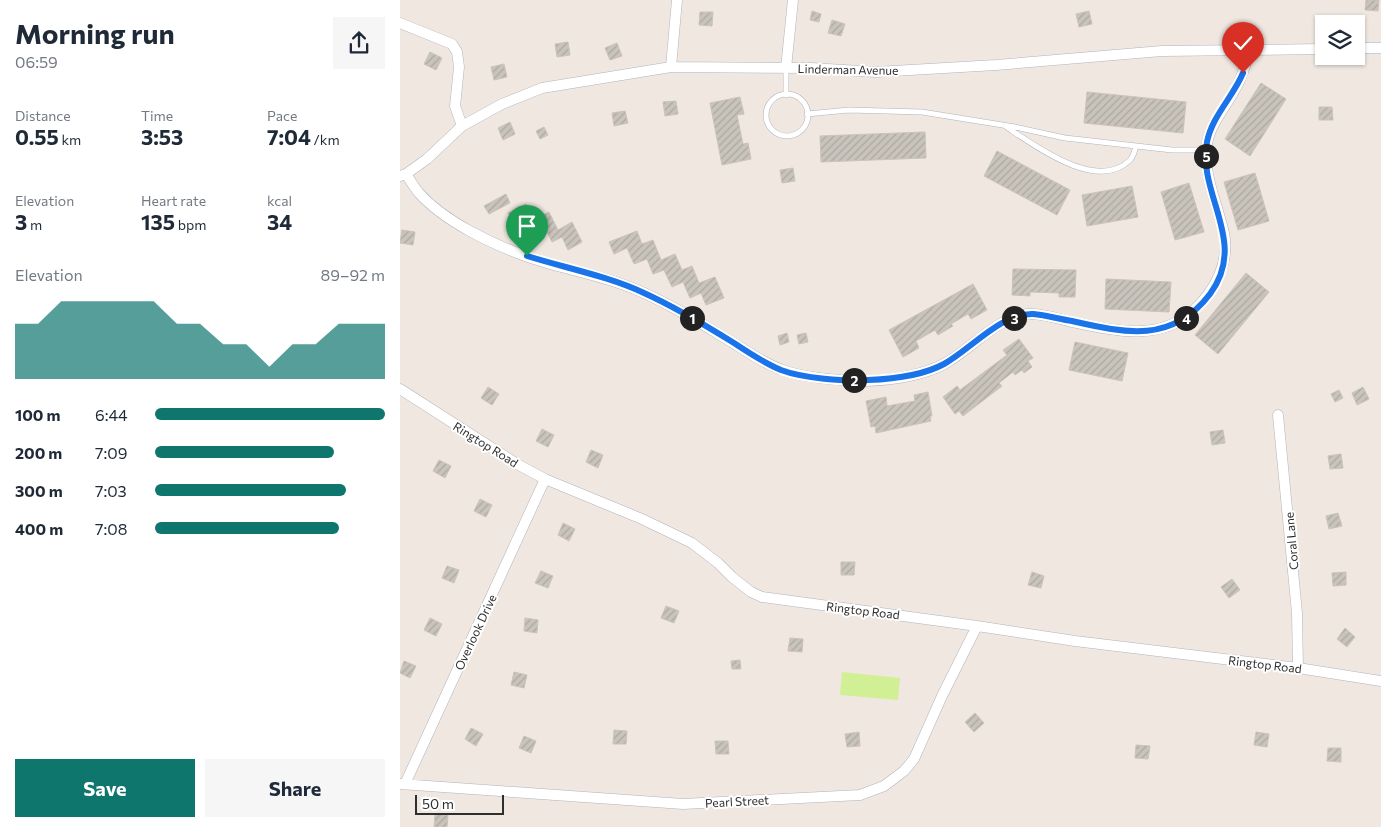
<!DOCTYPE html>
<html lang="en">
<head>
<meta charset="utf-8">
<style>
	:root { --surface:#fff; --page:#f6f6f7; --text:#1f2937; --muted:#747a83; --accent:#0f766e }
	body { margin:0; font-family:Commissioner,sans-serif; background:var(--page); color:var(--text); height:100vh; display:flex; flex-direction:column; font-size:19px; white-space:nowrap }
	* { box-sizing:border-box; margin:0 }
	p { font-size:16px; color:var(--muted) }
	.icon { flex:none; width:28px; height:28px; fill:none; stroke:currentColor; stroke-width:2; stroke-linecap:round; stroke-linejoin:round }
	.map { position:relative; flex:1; overflow:hidden }
	.side { display:flex; flex-direction:column; background:var(--surface); width:400px }
	.side>* { flex:none }
	.fabs { position:absolute; left:915px; top:15px; display:grid; gap:10px }
	.fabs a { display:grid; place-items:center; width:50px; height:50px; border-radius:0px; background:var(--surface); box-shadow:0 1px 4px #0004; font-size:25px }
	.scale { position:absolute; left:15px; bottom:12px; width:89px; box-sizing:border-box; padding-left:5px; border:2px solid #2e2e2e; border-top:0; font-size:14px; line-height:18px; white-space:nowrap; color:#2e2e2e; -webkit-text-stroke:4px #fff; paint-order:stroke }
	.pin { position:absolute; display:grid; place-items:center; width:42px; height:42px; color:#fff; margin:-51px -21px; border-radius:50% 50% 50% 0; rotate:-45deg; box-shadow:0 0 5px #0007 }
	.pin .icon { rotate:45deg }
	.km { position:absolute; width:25px; height:25px; margin:-12px; border-radius:50%; background:#222; color:#fff; font-size:14px; line-height:25px; text-align:center }
	.round { display:grid; place-items:center; flex:none; width:52px; height:52px; border-radius:0px; background:var(--page) }
	.overview { display:flex; align-items:center; justify-content:space-between; height:85px; padding:0 15px }
	h1 { font-size:28px; font-weight:700; line-height:38px }
	.figures { display:grid; grid-template-columns:repeat(3,1fr); gap:8px; height:85px; padding:5px 15px }
	.figures div { display:grid; align-content:center }
	.figures b { font-size:21px; font-weight:700 }
	.figures small { font-size:14px; font-weight:400 }
	.figures p { font-size:14px }
	.chart { height:140px; padding:10px 15px }
	.chart p { display:flex; justify-content:space-between }
	.chart svg { width:100%; height:90px; margin-top:5px; fill:var(--accent); opacity:.7 }
	.button { display:flex; gap:10px; margin-top:auto; padding:10px 15px }
	.button a { flex:1; height:58px; border-radius:0px; background:var(--accent); color:#fff; font-size:20px; font-weight:700; line-height:58px; text-align:center }
	.button a+a { background:var(--page); color:var(--text) }
	ul { padding:0 15px; list-style:none; font-size:16px }
	li { display:grid; grid-template-columns:80px 60px 1fr; align-items:center; height:38px }
	li i { height:12px; border-radius:6px; background:var(--accent) }
	main { display:flex; flex:1; min-height:0 }
	.map>svg:first-child { display:block }
	.pitch { fill:#d1f095 }
	.building { fill:url(#building-hatch); stroke:#ccc3b9 }
	.lines { fill:none; stroke-linecap:round; stroke-linejoin:round }
	.lane-casing { stroke:#b0b4be; stroke-width:6 }
	.street-casing { stroke:#b0b4be; stroke-width:11 }
	.lane { stroke:#fff; stroke-width:5 }
	.street { stroke:#fff; stroke-width:10 }
	.route-casing { stroke:#fff; stroke-width:10 }
	.route { stroke:#1a73e8; stroke-width:6 }
	.labels { text-anchor:middle; dominant-baseline:central; stroke-width:4; stroke-linejoin:round; paint-order:stroke }
	.street-label { font-size:12px; fill:#2e2e2e; stroke:#fff }
</style>
</head>
<body>
<main>
<section class="side">
<div class="overview"><div><h1>Morning run</h1><p>06:59</p></div><a class="round"><svg class="icon" aria-label="share" viewBox="0 0 24 24"><path d="M12 15V3M7 8l5-5 5 5M5 13v7h14v-7"/></svg></a></div>
<div class="figures">
<div><p>Distance</p><b>0.55<small> km</small></b></div>
<div><p>Time</p><b>3:53</b></div>
<div><p>Pace</p><b>7:04<small> /km</small></b></div>
</div>
<div class="figures">
<div><p>Elevation</p><b>3<small> m</small></b></div>
<div><p>Heart rate</p><b>135<small> bpm</small></b></div>
<div><p>kcal</p><b>34</b></div>
</div>
<div class="chart"><p><span>Elevation</span>89–92 m</p>
<svg viewBox="0 0 160 44" preserveAspectRatio="none"><path d="M0 44V17L10 17L20 6L30 6L40 6L50 6L60 6L70 17L80 17L90 27L100 27L110 38L120 27L130 27L140 17L150 17L160 17V44z"/></svg>
</div>
<ul>
<li><b>100 m</b>6:44<i style="width:100%"></i></li>
<li><b>200 m</b>7:09<i style="width:78%"></i></li>
<li><b>300 m</b>7:03<i style="width:83%"></i></li>
<li><b>400 m</b>7:08<i style="width:80%"></i></li>
</ul>
<div class="button"><a>Save</a><a>Share</a></div>
</section>
<div class="map">
<svg width="981" height="827" viewBox="0 0 981 827">
	<defs>
		<pattern id="building-hatch" width="6" height="6" patternUnits="userSpaceOnUse" patternTransform="scale(1.25)"><rect width="6" height="6" fill="#c8c3bb"/><path d="M-1 1l2-2M0 6l6-6M5 7l2-2" fill="none" stroke="#aca8a1"/></pattern>
	</defs>
	<rect width="100%" height="100%" fill="#efe7e0"/>
	<path class="pitch" d="M442 672 500 678 498 700 440 695Z"/>
	<path class="building" d="M966 0H979L978 11 965 10Z
		M412 11 421 14 419 22 410 20Z
		M689 11 692 24 679 27 676 14Z
		M300 12H313L312 26 299 25Z
		M432 20 445 24 441 36 428 33Z
		M168 42 170 55 157 57 155 44Z
		M217 43 222 56 210 60 205 48Z
		M30 52 42 58 36 70 24 64Z
		M104 64 107 77 94 80 91 67Z
		M861 83 886 99 850 156 825 139Z
		M687 92 786 102 783 133 684 123Z
		M340 97 344 114 337 115 343 144 348 143 351 159 322 165 310 103Z
		M276 101 278 114 265 116 263 102Z
		M919 107H932L933 120H919Z
		M225 111 228 123 214 126 212 113Z
		M110 122 115 134 103 140 98 128Z
		M144 127 148 135 140 139 136 131Z
		M525 132 526 158 421 162 420 136Z
		M597 151 670 190 657 215 584 176Z
		M393 168 395 181 382 183 380 170Z
		M855 173 869 221 838 230 824 182Z
		M789 183 804 232 775 240 761 192Z
		M732 186 738 217 687 226 682 195Z
		M106 194 110 203 89 214 84 206Z
		M126 204 134 220 149 212 158 230 172 222 182 242 168 250 162 237 152 242 144 226 130 234 122 218 113 223 108 213Z
		M2 230 15 232 13 245 0 243Z
		M237 231 242 244 253 240 261 260 275 254 282 270 292 266 299 283 315 277 324 298 306 305 301 293 290 298 283 282 272 287 264 270 253 274 247 259 234 264 227 248 214 254 209 242Z
		M613 269 676 270 675 297H659V293L630 292V296L612 295Z
		M846 273 869 292 818 354 795 335Z
		M706 279 771 282 769 312 705 309Z
		M573 284 587 310 571 319 568 314 551 324 553 326 538 335 535 330 516 341 519 348 503 357 489 330Z
		M387 333 389 342 380 345 378 336Z
		M406 333 408 342 399 344 397 335Z
		M619 339 633 358 628 361 632 367 624 373 622 370 615 375 613 372 599 383 602 386 563 416 559 411 555 414 543 397 557 386 560 390 607 355 603 350Z
		M675 342 728 353 722 381 669 370Z
		M88 387 99 394 92 405 81 398Z
		M963 387 969 399 957 405 952 393Z
		M939 390 943 398 935 402 931 394Z
		M528 392 532 416H530L531 421 476 433 475 426 471 427 466 401 486 397 487 406 515 401 514 395Z
		M142 429 154 435 148 447 136 441Z
		M823 430 825 443 812 445 810 432Z
		M191 450 203 455 198 468 186 462Z
		M941 454 943 468 930 469 928 456Z
		M39 460 51 466 45 478 33 471Z
		M80 499 92 505 86 517 74 511Z
		M938 513 942 526 929 529 926 516Z
		M163 523 175 529 169 541 158 535Z
		M441 562H455L454 575H441Z
		M47 566 59 570 54 583 42 578Z
		M141 571 153 576 148 588 135 583Z
		M632 572 644 576 641 588 628 585Z
		M946 572V585L933 586 932 573Z
		M832 579 840 590 829 598 821 587Z
		M266 606 279 611 274 623 261 618Z
		M30 618 42 624 36 636 24 630Z
		M125 618 138 620 137 633 124 631Z
		M945 628 955 637 947 647 937 639Z
		M390 638 403 639 402 652 388 651Z
		M340 660 341 669H332L331 661Z
		M4 661 16 666 10 678 0 673Z
		M114 672 127 675 124 688 111 685Z
		M575 713 584 723 574 732 565 722Z
		M71 728 83 734 76 746 65 739Z
		M214 730 227 731 226 744H213Z
		M459 732 460 746 447 747 445 734Z
		M856 732 869 734 867 747 854 745Z
		M124 736 136 741 131 753 119 748Z
		M315 741H328L329 754H316Z
		M736 745 750 746 748 759 735 758Z
		M928 748H941V762L927 761Z
		M35 814 48 815 47 827H34Z"/>
	<g class="lines">
		<defs>
			<path id="lane" d="M366 115a21 21 0 1 1 42 0a21 21 0 1 1-42 0Z
				M386 95V68
				M407 114 449 110 522 112 615 127 665 138 772 150H806
				M605 126C634 145 697 193 730 160 733 157 735 150 736 146"/>
			<path id="street" d="M0 23 52 44 57 52 59 67 55 106 62 126
				M956 48H981
				M271 67 277 0
				M386 68 393 0
				M6 174C10 180 14 187 19 193 45 222 92 244 128 257 166 270 207 276 244 293 276 307 305 326 335 344 349 353 364 363 380 369 402 378 442 381 466 381 492 380 521 376 544 364 572 349 595 318 628 314 641 313 656 318 668 321 711 330 759 343 794 310 815 291 830 262 824 233 818 207 806 181 806 154 806 125 828 106 839 82 844 71 847 60 850 49
				M0 176 6 174 27 159 62 126 102 104 142 88 271 67 411 68 476 72 596 65 762 51 924 49
				M0 389 117 464 145 479 242 519 292 543 318 563 332 577 351 592 362 597 577 626 675 641 898 668 981 681
				M878 415 897 613 898 668
				M0 784 283 804 460 795 484 786 504 771 514 759 542 696 577 626
				M5 784 145 479"/>
		</defs>
		<use href="#lane" class="lane-casing"/>
		<use href="#street" class="street-casing"/>
		<use href="#lane" class="lane"/>
		<use href="#street" class="street"/>
	</g>
	<g class="lines">
		<defs>
			<path id="route" d="M127 256C165 268 208 276 244 293 275 307 305 325 334 343 349 353 364 363 381 370 402 378 446 382 468 380 493 379 522 376 544 364 571 349 601 313 633 314 646 315 659 319 672 321 725 333 772 344 810 294 849 241 797 195 807 142 812 116 833 97 843 73"/>
		</defs>
		<use href="#route" class="route-casing"/>
		<use href="#route" class="route"/>
	</g>
	<g class="labels">
		<g class="street-label">
			<text transform="translate(448 69) rotate(1)">Linderman Avenue</text>
			<text transform="translate(86 444) rotate(32)">Ringtop Road</text>
			<text transform="translate(891 541) rotate(-95)">Coral Lane</text>
			<text transform="translate(463 610) rotate(7)">Ringtop Road</text>
			<text transform="translate(75 632) rotate(-65)">Overlook Drive</text>
			<text transform="translate(865 664) rotate(7)">Ringtop Road</text>
			<text transform="translate(337 801) rotate(-3)">Pearl Street</text>
		</g>
	</g>
</svg>
<div class="fabs">
<a><svg class="icon" aria-label="layers" viewBox="0 0 24 24"><path d="M12 4l9 5-9 5-9-5zM3 14l9 5 9-5"/></svg></a>
</div>
<div class="scale">50 m</div>
<div class="pin" style="left:127px;top:256px;background:#1e9e55"><svg class="icon" aria-label="arrive" viewBox="0 0 24 24"><path d="M6 21V4h12l-3 4 3 4H6"/></svg></div>
<div class="pin" style="left:843px;top:73px;background:#d93025"><svg class="icon" aria-label="check" viewBox="0 0 24 24"><path d="M5 12l5 5 9-10"/></svg></div>
<b class="km" style="left:292px;top:318px">1</b>
<b class="km" style="left:454px;top:380px">2</b>
<b class="km" style="left:614px;top:318px">3</b>
<b class="km" style="left:786px;top:318px">4</b>
<b class="km" style="left:806px;top:156px">5</b>
</div>
</main>
</body>
</html>
